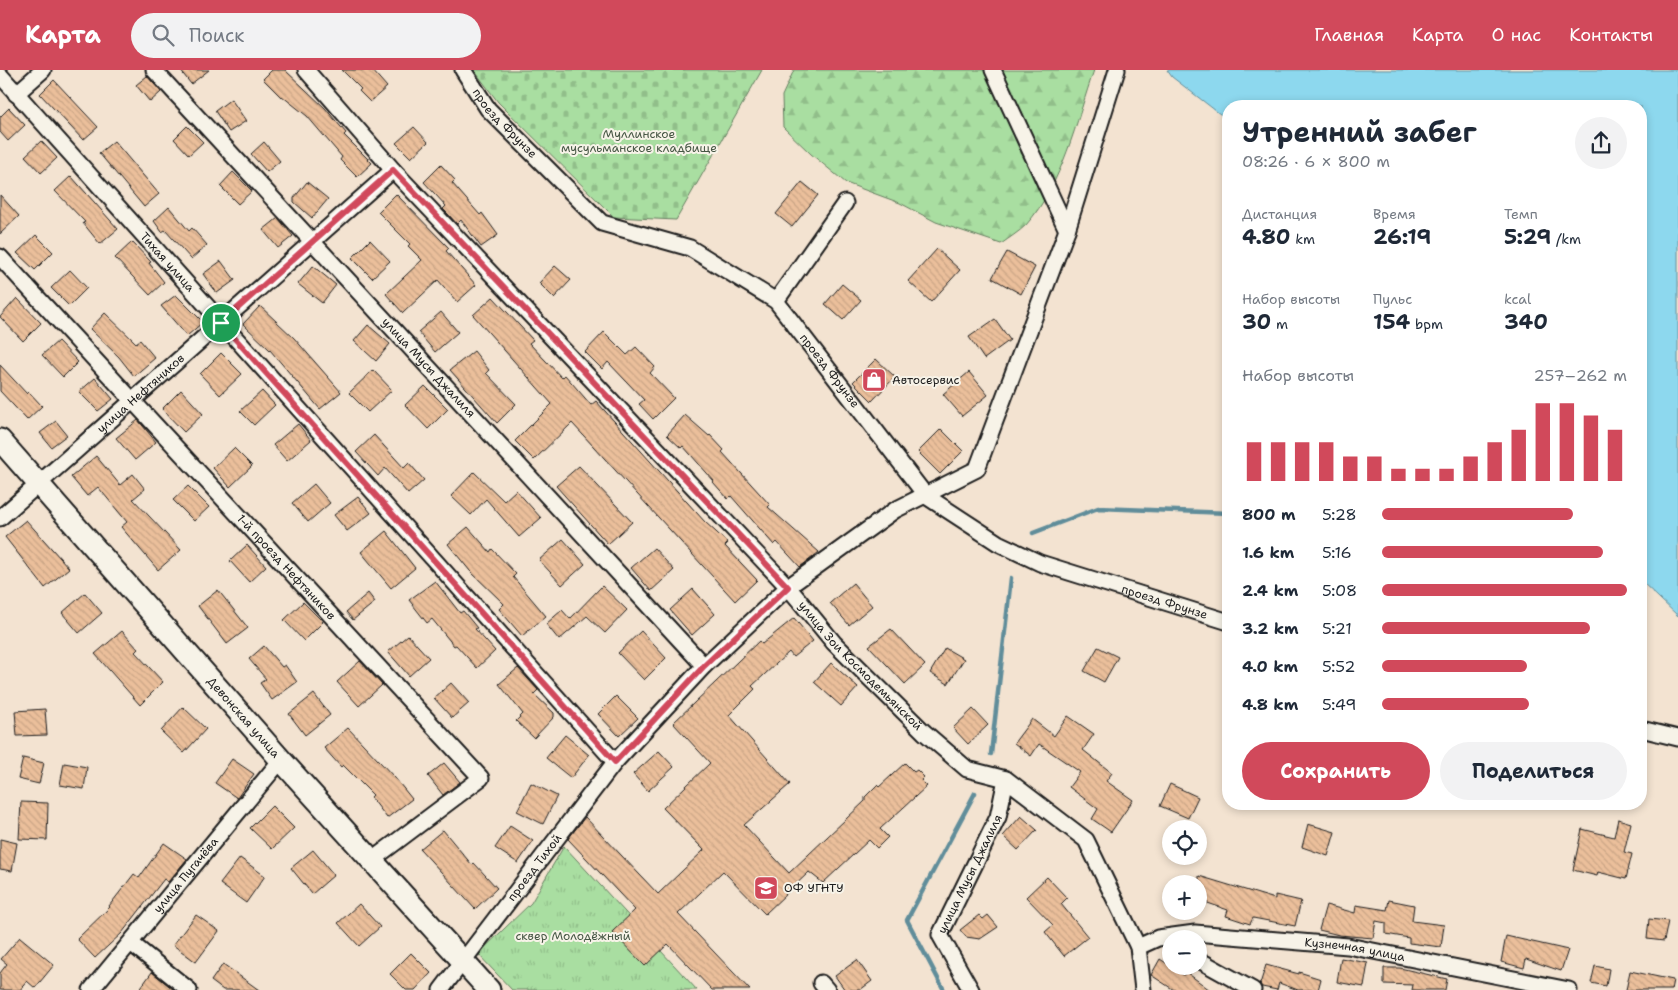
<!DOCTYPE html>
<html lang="ru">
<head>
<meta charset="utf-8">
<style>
	:root { --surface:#fff; --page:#f2f2f3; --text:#1f2937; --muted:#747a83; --accent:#d1495b }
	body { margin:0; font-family:"Shantell Sans",sans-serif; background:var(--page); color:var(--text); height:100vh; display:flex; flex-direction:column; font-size:19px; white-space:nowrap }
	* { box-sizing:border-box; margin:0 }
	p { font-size:16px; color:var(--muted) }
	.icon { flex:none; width:28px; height:28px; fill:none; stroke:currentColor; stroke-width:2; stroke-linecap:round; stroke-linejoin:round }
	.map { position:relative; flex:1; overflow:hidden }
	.details { position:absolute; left:1222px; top:30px; width:425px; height:710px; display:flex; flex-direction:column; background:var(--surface); border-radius:20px; box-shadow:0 2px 8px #0003 }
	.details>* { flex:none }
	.buttons { position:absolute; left:1162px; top:750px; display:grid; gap:10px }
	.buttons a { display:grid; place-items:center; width:45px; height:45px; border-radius:50%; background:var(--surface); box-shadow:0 2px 8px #0003; font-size:25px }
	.pin { position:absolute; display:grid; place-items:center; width:42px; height:42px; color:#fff; margin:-21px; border:2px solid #fff; border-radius:50%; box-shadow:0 1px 5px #0007 }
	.round { display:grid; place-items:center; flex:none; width:52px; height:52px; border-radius:26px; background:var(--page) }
	.headline { display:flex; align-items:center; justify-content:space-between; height:85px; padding:0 20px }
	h1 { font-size:28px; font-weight:700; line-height:38px }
	.metrics { display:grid; grid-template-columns:repeat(3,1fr); gap:8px; height:85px; padding:5px 20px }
	.metrics div { display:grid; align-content:center }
	.metrics b { font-size:21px; font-weight:700 }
	.metrics small { font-size:14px; font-weight:400 }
	.metrics p { font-size:14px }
	.chart { height:140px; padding:10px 20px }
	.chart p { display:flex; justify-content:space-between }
	.chart svg { width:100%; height:90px; margin-top:5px; stroke:var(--accent); stroke-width:6 }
	.action { display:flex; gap:10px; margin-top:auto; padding:10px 20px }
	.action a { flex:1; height:58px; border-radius:30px; background:var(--accent); color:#fff; font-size:20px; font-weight:700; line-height:58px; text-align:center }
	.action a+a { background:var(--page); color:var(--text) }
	ul { padding:0 20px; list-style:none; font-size:16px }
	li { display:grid; grid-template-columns:80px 60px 1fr; align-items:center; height:38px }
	li i { height:12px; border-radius:6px; background:var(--accent) }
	header { display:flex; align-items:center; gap:30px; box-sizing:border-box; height:70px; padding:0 25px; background:var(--accent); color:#fff }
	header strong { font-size:24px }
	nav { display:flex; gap:28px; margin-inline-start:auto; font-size:18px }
	.search { width:350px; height:45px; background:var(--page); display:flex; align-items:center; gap:12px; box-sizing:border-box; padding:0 18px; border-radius:28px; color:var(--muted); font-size:19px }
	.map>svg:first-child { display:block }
	.forest { fill:url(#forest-firs); stroke:#627d5e }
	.cemetery { fill:url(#cemetery-stones); stroke:#627d5e }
	.park { fill:url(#park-tufts); stroke:#627d5e }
	.water { fill:#8dd8ee; stroke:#608d9a }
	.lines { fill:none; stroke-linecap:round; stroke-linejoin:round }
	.stream { stroke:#608d9a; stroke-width:4.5 }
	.building { fill:url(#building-back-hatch); stroke:#1c1c1c }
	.minor-casing { stroke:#1c1c1c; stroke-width:19 }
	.secondary-casing { stroke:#1c1c1c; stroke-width:25 }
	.minor { stroke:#f7f3e8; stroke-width:15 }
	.secondary { stroke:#f7f3e8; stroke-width:21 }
	.route-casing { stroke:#fff; stroke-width:10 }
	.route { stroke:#d1495b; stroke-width:6 }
	.labels { text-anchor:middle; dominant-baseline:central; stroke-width:4; stroke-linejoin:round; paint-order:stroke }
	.street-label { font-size:12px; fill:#1c1c1c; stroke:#f7f3e8 }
	.park-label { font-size:12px; fill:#465644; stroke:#f7f3e8 }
	.poi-label { font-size:12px; fill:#1c1c1c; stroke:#f7f3e8; text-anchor:start }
</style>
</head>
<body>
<header>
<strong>Карта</strong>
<div class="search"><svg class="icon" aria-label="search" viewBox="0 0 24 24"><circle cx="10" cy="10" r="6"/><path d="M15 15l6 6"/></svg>Поиск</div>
<nav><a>Главная</a><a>Карта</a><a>О нас</a><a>Контакты</a></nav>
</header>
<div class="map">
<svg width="1678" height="920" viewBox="0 0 1678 920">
	<defs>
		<pattern id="forest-firs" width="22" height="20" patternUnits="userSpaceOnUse" patternTransform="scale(1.25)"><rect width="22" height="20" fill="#a9dea1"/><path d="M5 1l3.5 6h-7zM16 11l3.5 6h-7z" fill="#91be8a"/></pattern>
		<pattern id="cemetery-stones" width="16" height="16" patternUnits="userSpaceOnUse" patternTransform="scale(1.25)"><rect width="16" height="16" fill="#a9dea1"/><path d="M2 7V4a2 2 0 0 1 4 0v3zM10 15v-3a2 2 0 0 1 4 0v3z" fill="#91be8a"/></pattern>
		<pattern id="park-tufts" width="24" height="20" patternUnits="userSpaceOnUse" patternTransform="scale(1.25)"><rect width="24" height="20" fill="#a9dea1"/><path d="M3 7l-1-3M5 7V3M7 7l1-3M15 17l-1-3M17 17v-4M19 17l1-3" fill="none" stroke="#91be8a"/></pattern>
		<pattern id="building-back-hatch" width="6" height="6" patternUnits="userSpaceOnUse" patternTransform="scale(1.25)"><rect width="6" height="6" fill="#ebbf9b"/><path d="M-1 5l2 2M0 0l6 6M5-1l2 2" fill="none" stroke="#c9a485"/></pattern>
	</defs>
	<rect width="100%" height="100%" fill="#f3e3d1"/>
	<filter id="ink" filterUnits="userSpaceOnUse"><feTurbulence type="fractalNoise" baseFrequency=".02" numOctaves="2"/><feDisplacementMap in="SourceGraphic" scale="10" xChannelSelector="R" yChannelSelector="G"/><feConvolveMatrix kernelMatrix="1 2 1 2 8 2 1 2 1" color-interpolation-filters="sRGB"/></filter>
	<g filter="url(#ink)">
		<path class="forest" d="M794 0H1094C1076 52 1063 113 1026 155 1019 162 1009 168 1001 174L936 152 900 133 846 113 811 84 783 57 782 26Z"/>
		<path class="cemetery" d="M474 0H762L676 150 614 147 498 32Z"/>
		<path class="park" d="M564 776 697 920H512L478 884 531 833Z"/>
		<path class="water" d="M1167 0H1678V546L1641 511V36H1229V51L1172 7Z"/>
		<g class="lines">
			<path class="stream" d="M1033 463 1098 438 1229 443
				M991 684 1011 508
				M944 920 907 850 975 723"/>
		</g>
		<path class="building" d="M180 0H209L191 14Z
			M272 0H285L325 38 346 63 344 65 372 93 357 107 340 90 342 87 307 46 282 26 281 27 263 9Z
			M342 0H372L387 17 370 32 359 21 361 19Z
			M147 6 161 22 150 32 136 15Z
			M54 10 98 57 83 70 40 24Z
			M231 29 246 51 229 62 215 41Z
			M9 38 25 55 8 71 0 62V47Z
			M187 56 203 72 189 85 174 69Z
			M414 57 428 72 411 88 396 73Z
			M41 71 57 88 41 103 25 86Z
			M114 71 159 124 144 137 99 83Z
			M264 72 280 91 267 102 251 84Z
			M441 95 455 110 452 113 480 145 482 143 498 165 481 177 461 150 457 154 448 144 443 139 446 136 424 112Z
			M233 102 252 121 238 134 220 116Z
			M71 106 118 159 100 174 83 153 85 152 55 121Z
			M307 112 328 129 312 148 294 132V128Z
			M802 112 818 125 792 157 776 144Z
			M396 124 449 178 446 181 476 215 457 232 438 210 403 243 386 224 422 190 408 176 410 174 378 142Z
			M0 125 19 146 0 164Z
			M169 137 189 161 192 158 207 175 191 189 165 160 162 162 154 151Z
			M278 148 293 166 278 178 263 160Z
			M36 165 53 182 35 200 17 183Z
			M370 170 390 191 372 208 352 188Z
			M132 172 151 192 149 193 164 212 150 225 115 188Z
			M937 179 960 200 931 232 908 211Z
			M1007 182 1035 197 1021 224 992 208Z
			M221 191 235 210 217 223 203 204Z
			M313 196 336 215 322 233 298 214Z
			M555 196 571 210 554 228 539 213Z
			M70 200 87 218 69 236 51 218Z
			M842 214 861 230 843 250 825 234Z
			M176 225 203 252 187 266 161 236Z
			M493 227 533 270 529 273 562 308 565 305 591 335 596 331 705 452 728 473 725 476 757 510 735 531 572 353 534 390 515 371 552 334 473 245Z
			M17 228 41 253 23 271 0 247Z
			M260 236 294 268 341 322 320 339 270 280 243 254Z
			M441 242 458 262 435 282 418 262Z
			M105 243 136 273 140 270 155 288 134 306 119 287 90 259Z
			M995 249 1010 270 984 289 969 267Z
			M368 255 390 274 376 291 354 271Z
			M604 262 627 285 636 277 655 297 650 303 674 328 653 349 639 334 644 330 608 292 602 299 585 282Z
			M58 271 78 292 63 307 42 285Z
			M474 281 489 300 486 303 516 334 497 353 450 300Z
			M221 283 242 304 220 325 200 304Z
			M876 289 895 307 872 331 853 312Z
			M0 295 27 324 29 322 42 336 27 350 0 321Z
			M373 300 392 320 368 342 349 323Z
			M969 302 988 325 962 346 943 324Z
			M95 308 113 329 98 341 79 322Z
			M425 316 448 339 428 359 405 335Z
			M181 320 203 344 184 362 162 339Z
			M262 321 275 335 254 355 240 341Z
			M685 345 709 366 710 365 724 380 722 382 770 435 768 437 819 482 813 487 800 497 777 472 774 475 731 426 728 429 713 412 714 411 683 376 681 378 667 365Z
			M138 350 156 372 135 390 116 368Z
			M56 351 67 365 51 377 40 363Z
			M298 354 311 370 287 391 273 375Z
			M941 359 963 381 940 404 918 382Z
			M374 365 404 398 409 393 424 410 408 424 385 398 378 406 356 382Z
			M234 378 252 396 230 417 213 398Z
			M96 386 120 415 133 404 145 419 133 429 181 480 158 500 121 457 127 452 98 417 87 426 71 407Z
			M579 396 632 452 608 474 556 416Z
			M474 402 504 431 516 420 541 448 519 467 486 429 471 445 451 426Z
			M314 414 330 433 308 452 292 433Z
			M188 416 209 437 194 451 173 430Z
			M358 427 371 443 347 461 334 445Z
			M26 450 69 498 45 518 5 467Z
			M468 457 490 482 492 479 516 504 513 507 546 546 522 566 499 539 504 534 470 501 448 474Z
			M386 461 415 498 391 518 361 482Z
			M563 469 585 494 562 515 539 490Z
			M247 475 266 496 249 512 230 491Z
			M654 478 674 500 651 521 631 498Z
			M435 511 460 543 463 541 477 558 475 559 495 581 477 598 456 575 454 576 432 549 427 553 409 530Z
			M853 513 872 536 849 555 830 533Z
			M602 516 627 540 605 563 587 546 559 570 546 554 562 540 570 549Z
			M693 519 715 544 692 565 670 540Z
			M218 520 248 558 227 574 198 536Z
			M85 523 102 543 79 563 62 543Z
			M368 523 375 532 353 550 346 542Z
			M303 532 323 552 304 571 284 550Z
			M794 548 813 571 793 587 789 582 752 616 755 619 729 645 790 714 744 755 789 803 865 731V727L877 715 879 717 905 693 914 702 917 700 924 707 921 710 927 716 880 759 888 767 877 778 869 770 823 813 809 802 765 844 723 801 678 844 750 920H712L668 874 645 896 612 862 635 840 568 769 585 747 658 824 704 780 663 738 710 693 673 653 759 571 762 574Z
			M891 559 925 595 905 614 869 576Z
			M122 561 138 579 135 582 163 612 140 635 95 584Z
			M641 561 666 588 644 610 618 583Z
			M408 565 429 588 409 606 388 582Z
			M264 576 282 597 285 595 297 612 272 630 260 613 266 609 249 589Z
			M1098 577 1118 587 1104 612 1084 601Z
			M945 578 964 589 948 614 930 603Z
			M360 591 382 615 359 636 337 612Z
			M831 593 858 617 841 636 814 612Z
			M518 598 538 620 534 624 554 643V647L534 668 516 651 523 644 499 614Z
			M451 613 469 633 452 648 434 628Z
			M314 624 330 645 305 665 289 644Z
			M616 626 638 648 619 666 598 644Z
			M183 637 206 659 184 683 161 661Z
			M45 639 47 665 17 666 15 641Z
			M973 639 988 655 968 674 953 658Z
			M1068 646 1094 664 1083 680 1112 703 1106 711 1133 730 1111 762 1092 749 1098 739 1069 717 1080 702 1039 674 1031 686 1014 673 1032 649 1054 666Z
			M348 658 395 708 412 729 387 748 371 727 373 725 343 695 341 697 324 678Z
			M565 665 589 685 571 708 546 688Z
			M659 681 674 697 648 721 633 704Z
			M23 688 44 693 39 714 18 709Z
			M232 689 254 704 237 728 215 713Z
			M64 693 87 697 84 719 60 715Z
			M444 693 460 712 443 725 428 706Z
			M531 713 557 726 543 754 517 741Z
			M1170 714 1198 727 1188 748 1160 736Z
			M21 732 48 733 47 770 19 769Z
			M272 736 294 758 272 779 250 758Z
			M1021 746 1037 760 1018 780 1003 766Z
			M1618 749 1631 753 1624 782 1632 784 1626 809 1598 802 1597 806 1573 800 1582 759 1614 767Z
			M1308 754 1335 762 1328 786 1302 777Z
			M510 756 533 771 518 793 495 778Z
			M443 760 472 795 474 793 497 818 475 839 420 779Z
			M0 769 17 773 12 801 0 799Z
			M164 773 187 789 168 812 164 809 122 863 95 888 77 869 110 837 109 836 134 804 139 808Z
			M313 780 334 805 312 824 291 798Z
			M240 788 265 806 246 833 220 814Z
			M1199 806 1275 829V825L1301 831 1295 856 1253 848 1250 854 1226 846 1228 840 1199 830Z
			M1047 807 1067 828 1061 834 1088 867 1064 886 1045 862 1053 855 1026 827Z
			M1389 830 1414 835 1412 851 1444 855 1441 877 1409 873V868L1386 864V853L1376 851 1373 868 1339 865 1319 860 1326 835 1355 843 1356 835 1387 840Z
			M359 834 380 857 359 876 338 853Z
			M196 845 219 861 196 892 173 875Z
			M979 845 983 849 988 845 998 857 980 869 966 867 960 860Z
			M1649 849 1668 851 1664 871 1647 869Z
			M1506 866 1568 880 1561 901 1526 889 1524 898 1501 892Z
			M20 867 54 895 35 918 27 911 20 920H0V903L7 894 1 889Z
			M411 883 431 903 415 920H406L390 904Z
			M1341 888 1368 893 1364 917 1337 912Z
			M1160 889 1184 905 1186 902 1210 920H1174L1151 905Z
			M857 890 872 911 860 920H845L835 906Z
			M223 894 259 920H223L211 911Z
			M1266 895 1299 904V902L1321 909 1318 920H1298L1279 913 1277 920 1262 917 1260 914Z
			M1595 896 1609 899 1606 916 1591 913Z
			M1384 898H1400L1447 909 1445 920H1412L1413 915 1384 914Z
			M1630 901 1673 910 1671 920H1626Z
			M152 902 174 920H139Z"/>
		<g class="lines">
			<defs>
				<g id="minor">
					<path id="s1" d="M154 0 704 596"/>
					<path id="s2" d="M306 0 393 100 788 517 834 573 924 662 967 699 1006 709 1086 770 1138 877 1143 920"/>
					<path id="s3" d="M463 0 488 39 602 153 690 178 776 231 926 426 998 473 1040 493 1229 552"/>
					<path d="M993 0 1067 160"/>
					<path id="s4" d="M0 5 615 692"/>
					<path d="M16 24 43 0"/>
					<path id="s5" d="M0 187 481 708 372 790"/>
					<path d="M776 231 845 133"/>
					<path id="s6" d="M0 448 393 100"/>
					<path d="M1641 659 1678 668"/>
					<path d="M131 873 189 920"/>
					<path id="s7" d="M1138 877 1158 868 1195 863 1348 876 1569 920"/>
					<path d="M1199 890 1253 920"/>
					<path d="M821 913 827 920"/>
					<path id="s8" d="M91 920 281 690"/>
					<path id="s9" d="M441 920 615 692 704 596 788 517 895 440 977 399 1067 160 1117 0"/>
					<path id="s10" d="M971 920 940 865 998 747 1006 709"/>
				</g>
				<g id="secondary">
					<path id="s11" d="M0 370 281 690 489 920"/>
				</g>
			</defs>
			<use href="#minor" class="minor-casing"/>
			<use href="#secondary" class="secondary-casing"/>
			<use href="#minor" class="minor"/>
			<use href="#secondary" class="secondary"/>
		</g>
	</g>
	<g class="lines" filter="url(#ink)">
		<defs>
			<path id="route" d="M393 100 788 517 704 596 615 692 221 253Z"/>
		</defs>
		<use href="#route" class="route-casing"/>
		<use href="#route" class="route"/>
	</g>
	<defs>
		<symbol id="shop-square" viewBox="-11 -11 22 22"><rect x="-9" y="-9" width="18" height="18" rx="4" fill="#d1495b" stroke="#f7f3e8"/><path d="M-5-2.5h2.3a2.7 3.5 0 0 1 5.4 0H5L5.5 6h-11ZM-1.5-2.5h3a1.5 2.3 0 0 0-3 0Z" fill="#fff"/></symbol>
		<symbol id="university-square" viewBox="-11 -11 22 22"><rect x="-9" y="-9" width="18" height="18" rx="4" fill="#d1495b" stroke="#f7f3e8"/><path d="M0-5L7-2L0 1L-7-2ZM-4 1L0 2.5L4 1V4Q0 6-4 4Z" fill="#fff"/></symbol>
	</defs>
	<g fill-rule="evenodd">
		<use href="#shop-square" x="860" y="296" width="28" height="28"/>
		<use href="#university-square" x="752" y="804" width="28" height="28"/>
	</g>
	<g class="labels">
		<g class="street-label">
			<text stroke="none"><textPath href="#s3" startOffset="68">проезд Фрунзе</textPath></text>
			<text stroke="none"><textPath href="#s4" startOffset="251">Тихая улица</textPath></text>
			<text stroke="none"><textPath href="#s1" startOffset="405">улица Мусы Джалиля</textPath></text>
			<text stroke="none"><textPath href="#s3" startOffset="488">проезд Фрунзе</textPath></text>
			<text stroke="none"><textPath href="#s6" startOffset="188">улица Нефтяников</textPath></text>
			<text stroke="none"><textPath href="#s5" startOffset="422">1-й проезд Нефтяников</textPath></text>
			<text stroke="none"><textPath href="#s3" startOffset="909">проезд Фрунзе</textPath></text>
			<text stroke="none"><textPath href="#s2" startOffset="814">улица Зои Космодемьянской</textPath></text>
			<text stroke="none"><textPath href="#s11" startOffset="369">Девонская улица</textPath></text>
			<text stroke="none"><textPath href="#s9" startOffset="154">проезд Тихой</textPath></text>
			<text stroke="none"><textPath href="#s10" startOffset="131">улица Мусы Джалиля</textPath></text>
			<text stroke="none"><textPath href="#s8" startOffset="149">улица Пугачёва</textPath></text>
			<text stroke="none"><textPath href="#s7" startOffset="220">Кузнечная улица</textPath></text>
		</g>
		<g class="park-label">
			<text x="639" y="64">Муллинское<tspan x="639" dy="14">мусульманское кладбище</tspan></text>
			<text x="573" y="866">сквер Молодёжный</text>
		</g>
		<g class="poi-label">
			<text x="892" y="310">Автосервис</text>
			<text x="784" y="818">ОФ УГНТУ</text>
		</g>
	</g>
</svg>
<div class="buttons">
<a><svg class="icon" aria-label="locate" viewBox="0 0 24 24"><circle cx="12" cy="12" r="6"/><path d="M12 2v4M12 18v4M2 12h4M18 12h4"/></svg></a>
<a>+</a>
<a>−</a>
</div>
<div class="pin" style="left:221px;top:253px;background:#1e9e55"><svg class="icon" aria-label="arrive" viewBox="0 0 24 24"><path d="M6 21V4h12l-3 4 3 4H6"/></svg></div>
<section class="details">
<div class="headline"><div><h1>Утренний забег</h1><p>08:26 · 6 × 800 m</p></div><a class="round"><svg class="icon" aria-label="share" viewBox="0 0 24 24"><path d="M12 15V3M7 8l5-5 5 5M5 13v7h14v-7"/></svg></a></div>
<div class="metrics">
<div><p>Дистанция</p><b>4.80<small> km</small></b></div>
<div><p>Время</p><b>26:19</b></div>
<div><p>Темп</p><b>5:29<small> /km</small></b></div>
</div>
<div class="metrics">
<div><p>Набор высоты</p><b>30<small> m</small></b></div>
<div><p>Пульс</p><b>154<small> bpm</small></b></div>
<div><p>kcal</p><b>340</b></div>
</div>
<div class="chart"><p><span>Набор высоты</span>257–262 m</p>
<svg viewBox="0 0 160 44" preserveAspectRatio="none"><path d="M5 44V25M15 44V25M25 44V25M35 44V25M45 44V32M55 44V32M65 44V38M75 44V38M85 44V38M95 44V32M105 44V25M115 44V19M125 44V6M135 44V6M145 44V12M155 44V19"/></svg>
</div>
<ul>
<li><b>800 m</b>5:28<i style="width:78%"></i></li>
<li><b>1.6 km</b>5:16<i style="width:90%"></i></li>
<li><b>2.4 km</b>5:08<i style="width:100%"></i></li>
<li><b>3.2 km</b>5:21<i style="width:85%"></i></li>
<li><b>4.0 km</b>5:52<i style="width:59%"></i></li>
<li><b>4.8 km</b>5:49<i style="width:60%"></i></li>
</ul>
<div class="action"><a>Сохранить</a><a>Поделиться</a></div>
</section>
</div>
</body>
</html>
